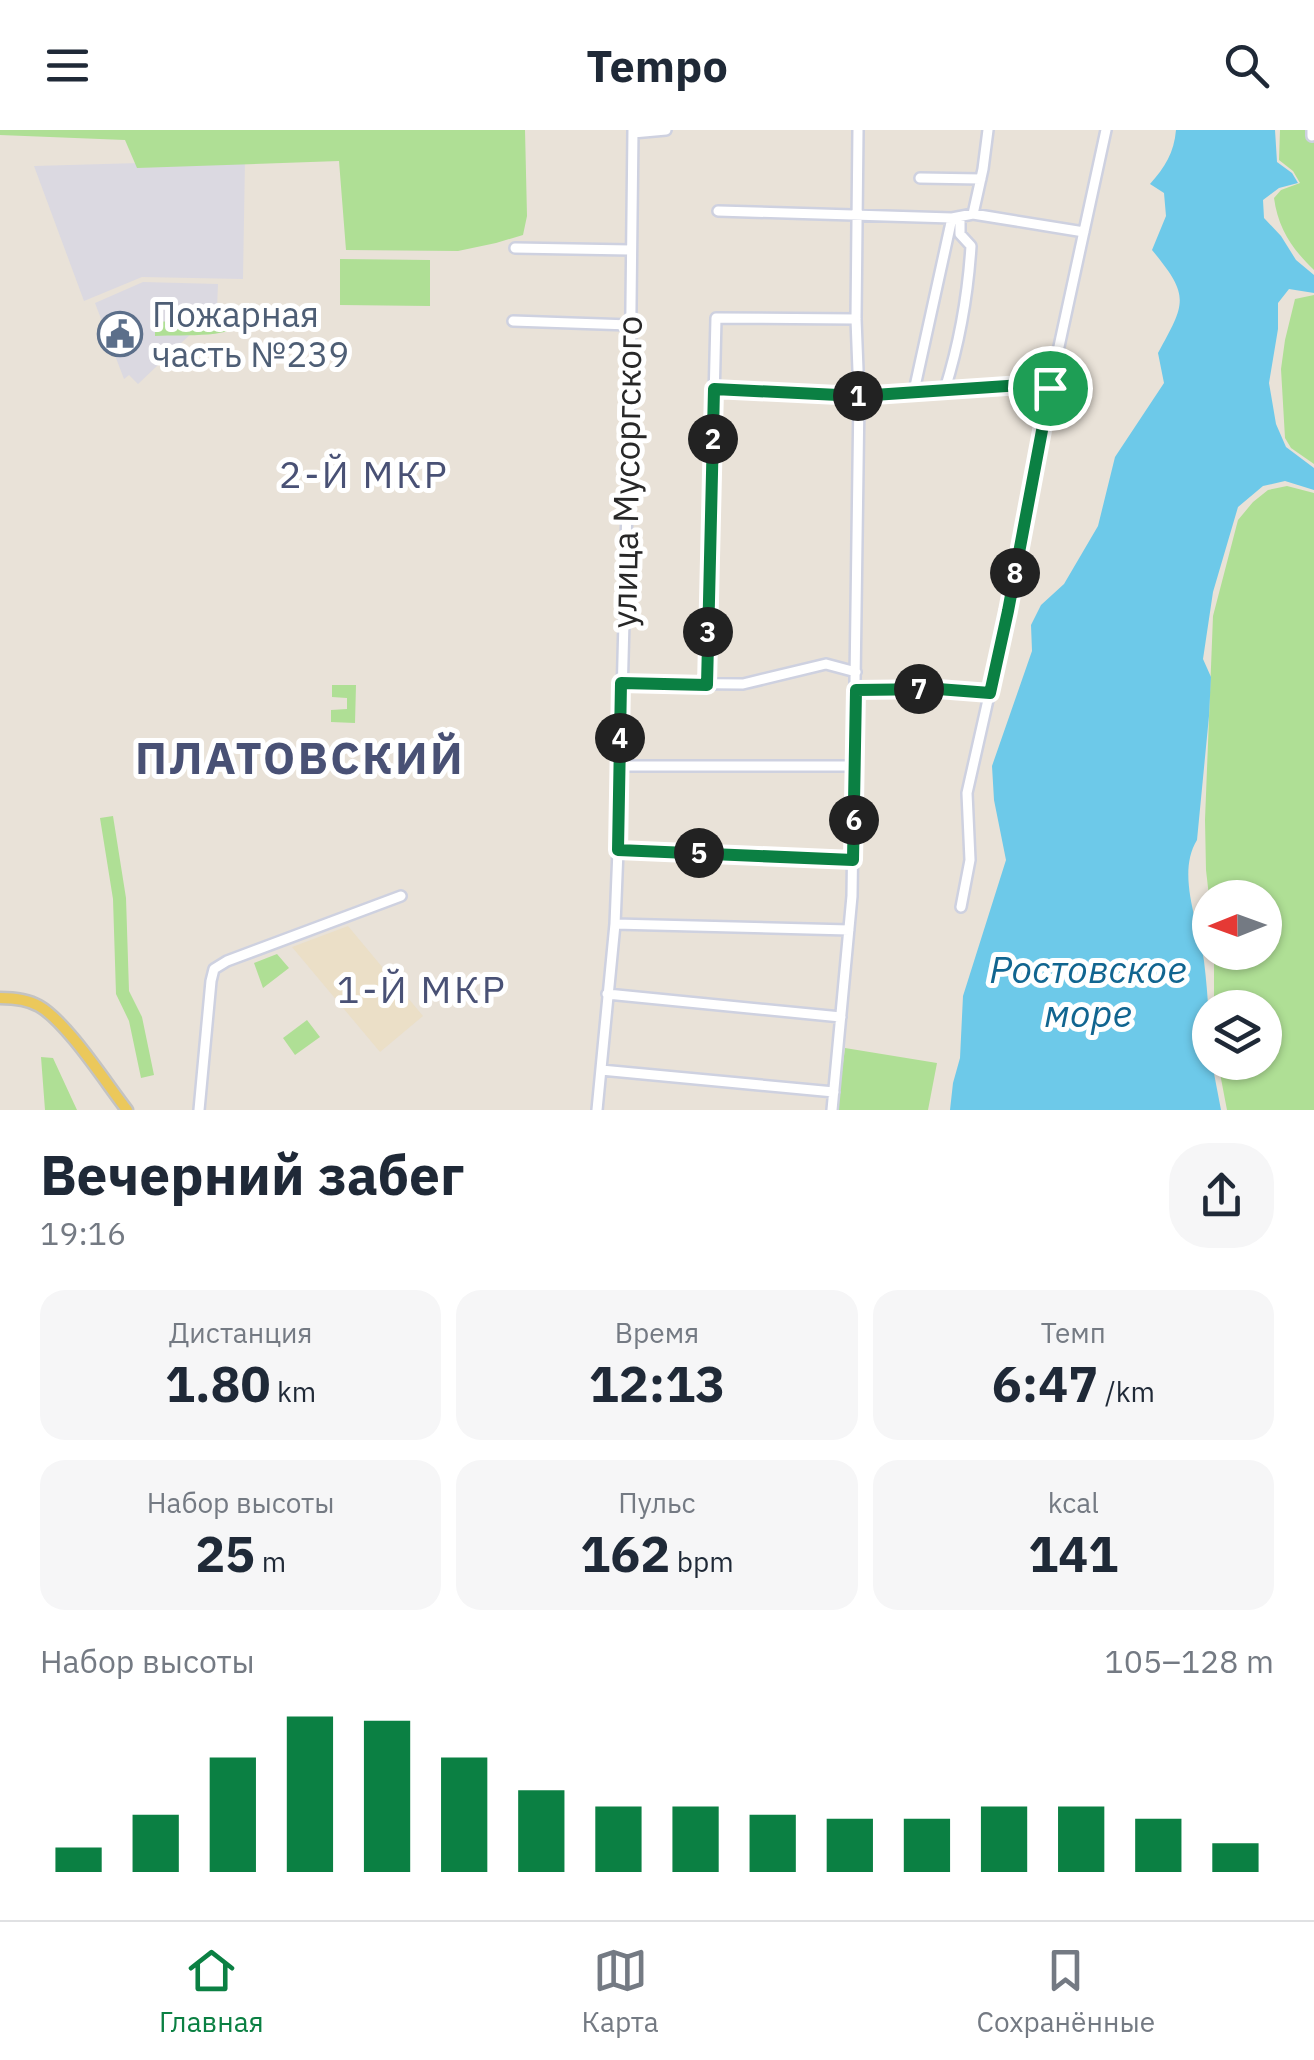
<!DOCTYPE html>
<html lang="ru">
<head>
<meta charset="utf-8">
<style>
	:root { --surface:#fff; --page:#f6f6f7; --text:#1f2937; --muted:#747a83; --line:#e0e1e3; --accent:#0b8043 }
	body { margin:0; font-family:"IBM Plex Sans",sans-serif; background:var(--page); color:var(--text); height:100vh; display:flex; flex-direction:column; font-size:38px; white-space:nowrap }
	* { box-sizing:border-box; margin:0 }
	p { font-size:32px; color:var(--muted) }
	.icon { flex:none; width:55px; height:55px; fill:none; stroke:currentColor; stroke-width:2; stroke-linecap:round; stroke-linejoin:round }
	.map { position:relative; height:980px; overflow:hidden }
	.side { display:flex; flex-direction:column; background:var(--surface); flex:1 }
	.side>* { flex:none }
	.needle { width:65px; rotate:269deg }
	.fabs { position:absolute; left:1192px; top:750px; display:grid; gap:20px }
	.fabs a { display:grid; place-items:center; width:90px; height:90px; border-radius:50%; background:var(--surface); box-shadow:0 2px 8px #0004; font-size:50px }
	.pin { position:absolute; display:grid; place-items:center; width:85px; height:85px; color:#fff; margin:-42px; border:5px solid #fff; border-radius:50%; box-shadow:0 2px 10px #0007 }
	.km { position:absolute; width:50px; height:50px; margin:-25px; border-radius:50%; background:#222; color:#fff; font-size:28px; line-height:50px; text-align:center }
	.round { display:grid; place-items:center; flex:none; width:105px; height:105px; border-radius:40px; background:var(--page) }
	.headline { display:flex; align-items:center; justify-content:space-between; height:170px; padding:0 40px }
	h1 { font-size:55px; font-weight:800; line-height:75px }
	.metrics { display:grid; grid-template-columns:repeat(3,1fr); gap:15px; height:170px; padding:10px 40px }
	.metrics div { display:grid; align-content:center; border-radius:25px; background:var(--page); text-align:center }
	.metrics b { font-size:50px; font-weight:800 }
	.metrics small { font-size:28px; font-weight:400 }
	.metrics p { font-size:28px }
	.chart { height:280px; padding:20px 40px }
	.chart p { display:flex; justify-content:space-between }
	.chart svg { width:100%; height:180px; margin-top:10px; stroke:var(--accent); stroke-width:6 }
	header { display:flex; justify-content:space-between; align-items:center; height:130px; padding:0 40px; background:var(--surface); font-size:45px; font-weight:800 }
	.dock { display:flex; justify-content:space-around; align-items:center; height:140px; border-top:2px solid var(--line); background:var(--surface); font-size:28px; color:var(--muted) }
	.dock a { display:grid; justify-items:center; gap:5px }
	.dock .current { color:var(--accent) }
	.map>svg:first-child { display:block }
	.industrial { fill:#dbd9e1 }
	.education { fill:#ebdfc7 }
	.green { fill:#afdf95 }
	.water { fill:#6dc9e9 }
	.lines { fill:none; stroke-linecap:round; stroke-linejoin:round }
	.minor-casing { stroke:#ced1e0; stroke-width:14 }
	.major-casing { stroke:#c3c3c3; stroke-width:15 }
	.minor { stroke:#fff; stroke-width:9 }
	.major { stroke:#ebc85b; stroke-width:10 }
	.route-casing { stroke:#fff; stroke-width:20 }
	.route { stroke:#0b8043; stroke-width:12 }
	.labels { text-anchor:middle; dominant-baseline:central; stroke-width:10; stroke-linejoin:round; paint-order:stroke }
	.service-label { font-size:35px; fill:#4e5e75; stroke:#fff; text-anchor:start }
	.street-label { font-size:35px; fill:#272727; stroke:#fff }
	.neighbourhood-label { font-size:38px; letter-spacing:2.5px; fill:#495175; stroke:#fff }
	.water-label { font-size:38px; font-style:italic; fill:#116590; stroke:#fff }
	.district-label { font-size:45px; font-weight:bold; letter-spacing:2.5px; fill:#495175; stroke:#fff }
</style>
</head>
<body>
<header><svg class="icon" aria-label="menu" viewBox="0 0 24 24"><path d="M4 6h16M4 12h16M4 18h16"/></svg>Tempo<svg class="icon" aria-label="search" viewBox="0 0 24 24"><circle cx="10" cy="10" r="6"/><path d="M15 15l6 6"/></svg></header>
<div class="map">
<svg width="1314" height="980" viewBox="0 0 1314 980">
	<rect width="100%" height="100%" fill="#e9e2d8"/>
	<path class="industrial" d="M245 30 243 149 142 147 84 171 34 36Z
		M143 152 218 154 217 179 138 254 129 245 124 249 95 173Z"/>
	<path class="education" d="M348 796 423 886 380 922 292 817Z"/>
	<path class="green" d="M0 0H525L527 86 523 105 496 113 458 121 346 120 339 31 137 38 125 10 0 5Z
		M1280 0H1314V140C1292 119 1278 98 1274 68L1281 60 1300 53 1293 41 1279 30Z
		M340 129 430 130V176L340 175Z
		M1314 165V334L1291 318 1285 308 1281 239 1285 210 1295 169Z
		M255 187C232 210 187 204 155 206V192Z
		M1287 356 1314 363V980H1227L1218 933 1265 932V878L1214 877V823L1265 822V768H1210V775L1206 740 1205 690 1213 486 1238 390 1253 372 1268 360Z
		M332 555H356L355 593 331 592V580L347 579V568L332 567Z
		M113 686 126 768 129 861 142 887 154 945 141 948 129 891 116 864 113 769 100 688Z
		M277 824 289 838 263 858 254 833Z
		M307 890 320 907 295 925 283 908Z
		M845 918 937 933 928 980H837Z
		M41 927 53 928 77 980H45Z"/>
	<path class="water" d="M1176 0H1275L1277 32 1292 43 1298 53 1279 58 1263 70 1264 88 1281 106 1296 130 1314 145V163L1289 159 1278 173V199L1269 253 1276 294 1286 317 1314 338V360L1285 351 1263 356 1238 377 1213 462 1203 529 1211 547 1209 586 1197 710C1176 744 1199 794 1204 831 1208 864 1210 899 1210 932L1212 933 1221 980H950L953 953 960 928 963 866 1006 730 994 670 992 636 1032 521 1031 495 1041 475 1064 454 1098 396 1115 327 1164 253 1158 223C1186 172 1190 166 1152 120L1166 86 1164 63 1150 54C1165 37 1174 23 1176 0Z"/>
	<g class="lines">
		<defs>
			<path id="minor" d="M633 3 666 0
				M1312 6V0
				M920 48 981 49
				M718 81 952 88 973 84 1084 102
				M973 84 983 39 988 0
				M515 118 630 120
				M513 191 630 195
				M714 259 859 266 1036 254 1050 258
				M945 259C959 214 968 164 971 116L960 104V87
				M914 261 952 88
				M621 553 743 554 826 534 856 542
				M707 555 716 188 856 189
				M856 560 938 559 990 563
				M619 636H854
				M618 720 853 730
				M961 777 970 730 967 663 1006 490 1050 258 1106 0
				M615 794 849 800
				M607 864 841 887
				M601 940 834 962
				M199 980 211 851 214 839 227 831 401 766
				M597 980 615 794 618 720 630 262 633 0
				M832 980 852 766 859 266 856 189 858 0"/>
			<path id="major" d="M0 868C13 868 27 869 39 876 67 892 106 953 127 980"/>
		</defs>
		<use href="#minor" class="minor-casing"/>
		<use href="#major" class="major-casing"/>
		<use href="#minor" class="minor"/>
		<use href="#major" class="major"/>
	</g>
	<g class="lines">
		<defs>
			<path id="route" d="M1036 254 1050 258 1008 481 990 563 938 559 856 560 853 730 618 720 621 553 707 555 714 259 859 266Z"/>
		</defs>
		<use href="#route" class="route-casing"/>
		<use href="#route" class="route"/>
	</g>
	<defs>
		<symbol id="civic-ring" viewBox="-11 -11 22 22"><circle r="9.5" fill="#fff" stroke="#5c6f8a" stroke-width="1.5"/><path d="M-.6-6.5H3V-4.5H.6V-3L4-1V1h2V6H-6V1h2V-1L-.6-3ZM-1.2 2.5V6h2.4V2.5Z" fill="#5c6f8a"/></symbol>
	</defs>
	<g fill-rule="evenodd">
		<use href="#civic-ring" x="95" y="179" width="50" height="50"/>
	</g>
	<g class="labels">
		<g class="service-label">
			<text x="152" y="184">Пожарная<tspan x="152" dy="40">часть №239</tspan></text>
		</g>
		<g class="street-label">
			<text transform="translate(626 342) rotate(-89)">улица Мусоргского</text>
		</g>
		<g class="neighbourhood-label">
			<text x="364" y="343">2-Й МКР</text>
			<text x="422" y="858">1-Й МКР</text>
		</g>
		<g class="water-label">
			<text x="1088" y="838">Ростовское<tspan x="1088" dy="44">море</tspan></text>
		</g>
		<g class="district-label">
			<text x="300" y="627">ПЛАТОВСКИЙ</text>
		</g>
	</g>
</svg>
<div class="fabs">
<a><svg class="needle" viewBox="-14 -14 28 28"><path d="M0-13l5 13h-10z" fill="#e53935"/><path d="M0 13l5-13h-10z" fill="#747a83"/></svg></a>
<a><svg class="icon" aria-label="layers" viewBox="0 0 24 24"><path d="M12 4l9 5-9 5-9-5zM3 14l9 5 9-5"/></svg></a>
</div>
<div class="pin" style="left:1050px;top:258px;background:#1e9e55"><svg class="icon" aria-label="arrive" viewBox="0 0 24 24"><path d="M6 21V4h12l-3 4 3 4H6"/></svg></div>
<b class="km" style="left:858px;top:266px">1</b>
<b class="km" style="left:713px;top:309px">2</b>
<b class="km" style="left:708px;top:502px">3</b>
<b class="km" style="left:620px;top:608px">4</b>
<b class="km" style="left:699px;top:723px">5</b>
<b class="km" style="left:854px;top:690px">6</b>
<b class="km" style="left:919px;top:559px">7</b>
<b class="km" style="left:1015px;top:443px">8</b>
</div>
<section class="side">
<div class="headline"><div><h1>Вечерний забег</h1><p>19:16</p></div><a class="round"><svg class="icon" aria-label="share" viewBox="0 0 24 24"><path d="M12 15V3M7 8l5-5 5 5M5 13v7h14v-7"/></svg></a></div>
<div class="metrics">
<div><p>Дистанция</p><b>1.80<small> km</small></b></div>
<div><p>Время</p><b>12:13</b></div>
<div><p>Темп</p><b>6:47<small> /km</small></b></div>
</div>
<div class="metrics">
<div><p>Набор высоты</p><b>25<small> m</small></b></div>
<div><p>Пульс</p><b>162<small> bpm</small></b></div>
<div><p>kcal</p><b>141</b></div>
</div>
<div class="chart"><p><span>Набор высоты</span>105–128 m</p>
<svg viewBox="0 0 160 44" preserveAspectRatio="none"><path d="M5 44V38M15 44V30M25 44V16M35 44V6M45 44V7M55 44V16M65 44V24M75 44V28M85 44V28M95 44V30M105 44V31M115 44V31M125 44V28M135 44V28M145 44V31M155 44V37"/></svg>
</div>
</section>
<nav class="dock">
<a class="current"><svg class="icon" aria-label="home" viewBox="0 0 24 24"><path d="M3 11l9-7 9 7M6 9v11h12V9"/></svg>Главная</a>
<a><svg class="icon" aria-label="map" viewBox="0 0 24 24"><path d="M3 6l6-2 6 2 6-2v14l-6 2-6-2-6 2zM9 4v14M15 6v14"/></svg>Карта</a>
<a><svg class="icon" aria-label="saved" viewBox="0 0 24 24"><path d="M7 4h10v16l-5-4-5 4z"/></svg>Сохранённые</a>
</nav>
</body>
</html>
